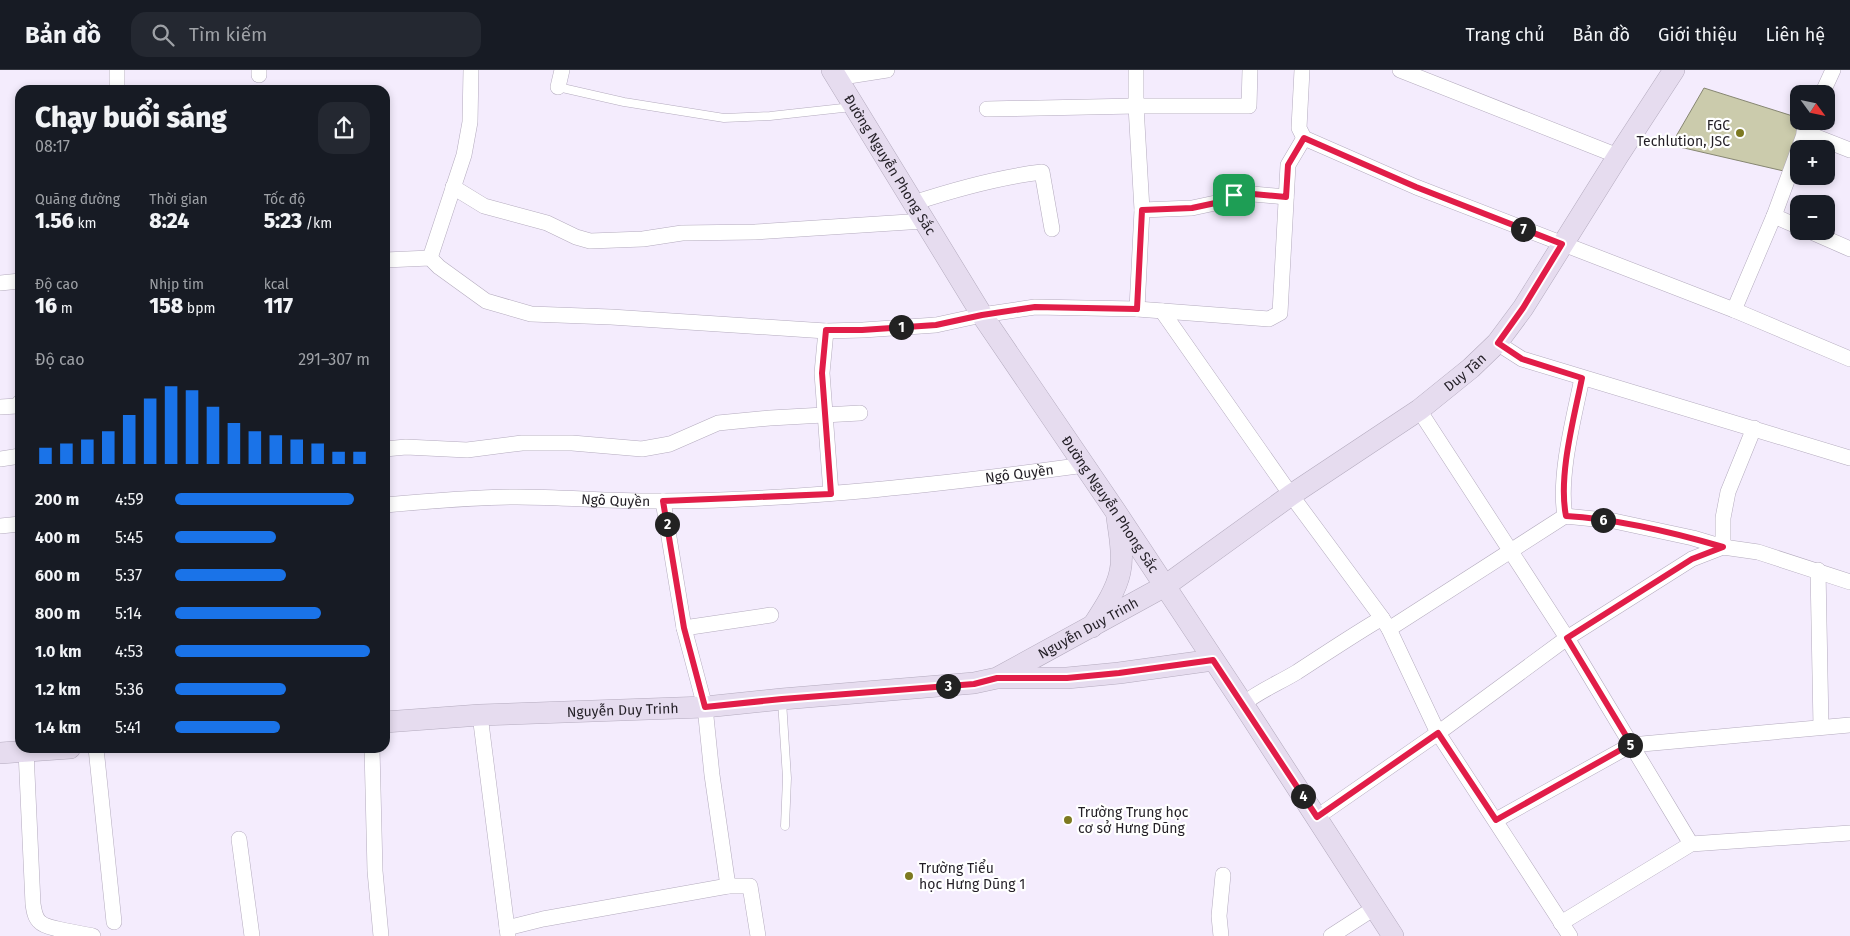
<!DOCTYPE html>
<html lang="vi">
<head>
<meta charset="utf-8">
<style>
	:root { --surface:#171b24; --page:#242831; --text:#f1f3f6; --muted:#9ea1a6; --line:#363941; --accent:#1a73e8 }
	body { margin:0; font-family:"Fira Sans",sans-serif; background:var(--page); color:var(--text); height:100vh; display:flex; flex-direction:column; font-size:19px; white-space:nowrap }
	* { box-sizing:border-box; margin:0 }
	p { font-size:16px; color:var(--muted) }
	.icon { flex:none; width:28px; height:28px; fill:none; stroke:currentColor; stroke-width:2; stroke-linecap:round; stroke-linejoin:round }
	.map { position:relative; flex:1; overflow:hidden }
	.drawer { position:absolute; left:15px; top:15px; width:375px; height:668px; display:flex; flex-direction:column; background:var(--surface); border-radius:15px; box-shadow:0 2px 8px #0003 }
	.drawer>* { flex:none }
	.needle { width:32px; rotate:123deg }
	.controls { position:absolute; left:1790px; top:15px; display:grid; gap:10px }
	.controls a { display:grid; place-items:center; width:45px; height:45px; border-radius:10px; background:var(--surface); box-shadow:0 2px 8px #0003; font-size:25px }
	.pin { position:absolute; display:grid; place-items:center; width:42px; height:42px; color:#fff; margin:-21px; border-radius:10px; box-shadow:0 2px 8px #0006 }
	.km { position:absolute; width:25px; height:25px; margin:-12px; border-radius:50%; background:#222; color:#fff; font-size:14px; line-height:25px; text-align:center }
	.round { display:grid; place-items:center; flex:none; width:52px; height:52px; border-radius:15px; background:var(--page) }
	.overview { display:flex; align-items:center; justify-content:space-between; height:85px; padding:0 20px }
	h1 { font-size:28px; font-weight:800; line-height:38px }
	.metrics { display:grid; grid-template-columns:repeat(3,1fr); gap:8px; height:85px; padding:5px 20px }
	.metrics div { display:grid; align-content:center }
	.metrics b { font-size:21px; font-weight:800 }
	.metrics small { font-size:14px; font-weight:400 }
	.metrics p { font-size:14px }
	.chart { height:140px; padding:10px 20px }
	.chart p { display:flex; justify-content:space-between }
	.chart svg { width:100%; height:90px; margin-top:5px; stroke:var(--accent); stroke-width:6 }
	ul { padding:0 20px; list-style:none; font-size:16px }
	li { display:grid; grid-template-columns:80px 60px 1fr; align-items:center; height:38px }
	li i { height:12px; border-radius:6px; background:var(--accent) }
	header { display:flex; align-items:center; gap:30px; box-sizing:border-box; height:70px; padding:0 25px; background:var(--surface); border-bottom:1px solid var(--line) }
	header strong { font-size:24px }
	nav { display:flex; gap:28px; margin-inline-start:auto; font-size:18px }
	.search { width:350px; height:45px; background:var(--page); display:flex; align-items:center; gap:12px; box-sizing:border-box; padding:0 18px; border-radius:15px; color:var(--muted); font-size:19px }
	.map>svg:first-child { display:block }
	.building { fill:#cbcbac; stroke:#868672 }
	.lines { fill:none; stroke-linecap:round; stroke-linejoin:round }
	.lane-casing { stroke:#b4abbe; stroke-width:9 }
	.street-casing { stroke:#b4abbe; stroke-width:16 }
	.secondary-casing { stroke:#b4abbe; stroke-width:22 }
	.lane { stroke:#fff; stroke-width:8 }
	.street { stroke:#fff; stroke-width:15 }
	.secondary { stroke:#e6dcef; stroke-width:21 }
	.route-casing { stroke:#fff; stroke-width:10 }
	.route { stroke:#e11d48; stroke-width:6 }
	.poi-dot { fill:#7d7920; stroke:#fff; stroke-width:2 }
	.labels { text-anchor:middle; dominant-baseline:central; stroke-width:4.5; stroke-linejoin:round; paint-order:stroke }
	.poi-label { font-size:14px; fill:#221e25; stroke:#fff; text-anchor:start }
	.street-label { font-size:14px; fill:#221e25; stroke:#fff }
</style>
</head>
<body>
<header>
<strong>Bản đồ</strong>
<div class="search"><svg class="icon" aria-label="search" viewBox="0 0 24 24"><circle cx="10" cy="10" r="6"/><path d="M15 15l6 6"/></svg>Tìm kiếm</div>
<nav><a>Trang chủ</a><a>Bản đồ</a><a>Giới thiệu</a><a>Liên hệ</a></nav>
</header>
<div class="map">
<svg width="1850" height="866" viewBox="0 0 1850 866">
	<rect width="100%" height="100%" fill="#f4ecfd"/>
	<path class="building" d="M1704 18 1799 48V51H1805L1788 102 1671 75Z"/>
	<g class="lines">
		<defs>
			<path id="lane" d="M558 17 624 32 724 48 770 46 852 37
				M782 631 787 708 785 756"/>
			<g id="street">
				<path d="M1136 0V36L1142 140 1137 239"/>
				<path d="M1302 0 1299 58 1304 68 1416 117 1734 240 1850 289"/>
				<path d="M1400 0 1618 86"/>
				<path d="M259 5V0"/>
				<path d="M836 8 887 0"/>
				<path d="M558 17 562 0"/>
				<path d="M117 20V0"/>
				<path d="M1822 24 1833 0"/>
				<path d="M987 39 1136 36H1249L1250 0"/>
				<path d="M1804 62 1850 80"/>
				<path d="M453 117 484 136 547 153 576 167 590 171 643 169 682 163 755 162 924 151"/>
				<path d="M913 133C956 119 998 107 1042 102L1052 159"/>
				<path d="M1142 140 1192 138 1220 132 1234 125 1253 124 1286 127"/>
				<path d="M1774 146 1799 157"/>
				<path d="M1809 161 1850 179"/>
				<path d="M430 188 464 85 470 52 471 0"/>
				<path d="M385 190 430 188 439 197 486 231 531 244 611 247 826 261 863 260 936 255 982 245 1035 237 1137 239 1269 249 1280 243 1288 95 1304 68"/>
				<path d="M0 213 20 211"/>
				<path d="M1734 240 1774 146 1809 51"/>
				<path d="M1162 241 1291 425 1382 548 1389 559 1438 663 1570 866"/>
				<path d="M826 261 822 303 831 423"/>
				<path d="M1497 273 1522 289 1850 388"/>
				<path d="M0 337 17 336 20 332"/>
				<path d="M1419 340 1567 568 1691 774"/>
				<path d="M385 379 406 377 467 380 522 373H572L642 379 670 374 718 353 770 348 860 343"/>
				<path d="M0 389 20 386"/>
				<path d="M663 431 684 558 705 637 712 705 728 816"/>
				<path id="s1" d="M385 435C429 431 473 427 517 427 566 427 615 432 664 431 805 430 945 414 1085 395"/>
				<path d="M1565 446C1558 406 1574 348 1582 308"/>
				<path d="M0 456 20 454"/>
				<path d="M1818 500 1821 657"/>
				<path d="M684 558 771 545"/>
				<path d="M1389 559 1565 446 1614 451 1693 468 1723 477V448L1728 422 1754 358"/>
				<path d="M1243 634C1259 621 1279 613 1297 602 1325 584 1353 565 1382 548"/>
				<path d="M480 645 508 866"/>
				<path d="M96 678 114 852"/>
				<path d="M372 678 375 801 381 866"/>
				<path d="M26 681 33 834C34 841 35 848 40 852 46 859 81 863 93 866"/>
				<path d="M1317 747 1438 663 1567 568 1692 489 1723 477 1758 482 1850 512"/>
				<path d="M1496 750 1631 675 1850 655"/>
				<path d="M239 769 252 866"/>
				<path d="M1561 853 1691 774 1850 763"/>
				<path d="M507 858 543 849 728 816H750L758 866"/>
				<path d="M1221 866 1219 846 1223 805"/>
				<path d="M1331 866 1376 837"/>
			</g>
			<g id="secondary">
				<path id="s2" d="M832 0 982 245 1116 442 1243 634 1393 866"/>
				<path d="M1092 557C1103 540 1116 521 1120 502 1124 485 1119 464 1117 447"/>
				<path d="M1000 608H1067L1119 603 1213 590"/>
				<path id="s3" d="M385 652 480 645 705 637 782 629 974 613 997 608 1165 516 1291 425 1419 340 1471 298 1497 273 1523 238 1618 86 1674 0"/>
				<path d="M0 683 70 678"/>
			</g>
		</defs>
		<use href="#lane" class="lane-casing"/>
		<use href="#street" class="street-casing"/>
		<use href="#secondary" class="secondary-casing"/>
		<use href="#lane" class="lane"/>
		<use href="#street" class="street"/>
		<use href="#secondary" class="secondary"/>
	</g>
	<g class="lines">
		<defs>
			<path id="route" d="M1304 68 1416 117 1562 174 1523 238 1498 273 1522 289 1582 308C1574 348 1558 406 1566 446 1618 449 1672 462 1723 477L1692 489 1567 568 1631 674 1496 750 1438 663 1317 747 1213 590 1119 603 1067 608H997L974 614 782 629 705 637 684 558 663 431 831 424 822 303 826 260H862L936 255 982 245 1035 237 1137 239 1142 140 1192 138 1220 132 1234 125 1253 124 1286 127 1288 95Z"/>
		</defs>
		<use href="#route" class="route-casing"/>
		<use href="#route" class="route"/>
	</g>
	<g class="poi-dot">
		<circle cx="1740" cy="63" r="5"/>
		<circle cx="1068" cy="750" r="5"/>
		<circle cx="909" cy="806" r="5"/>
	</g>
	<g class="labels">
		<g class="poi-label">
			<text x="1730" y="55" text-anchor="end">FGC<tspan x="1730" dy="16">Techlution, JSC</tspan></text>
			<text x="1078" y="742">Trường Trung học<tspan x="1078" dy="16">cơ sở Hưng Dũng</tspan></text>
			<text x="919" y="798">Trường Tiểu<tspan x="919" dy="16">học Hưng Dũng 1</tspan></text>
		</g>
		<g class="street-label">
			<text stroke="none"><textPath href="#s2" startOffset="111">Đường Nguyễn Phong Sắc</textPath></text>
			<text stroke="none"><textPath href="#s3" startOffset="1174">Duy Tân</textPath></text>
			<text stroke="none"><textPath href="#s1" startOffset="636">Ngô Quyền</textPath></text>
			<text stroke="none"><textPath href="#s1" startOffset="231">Ngô Quyền</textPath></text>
			<text stroke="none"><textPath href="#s2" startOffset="516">Đường Nguyễn Phong Sắc</textPath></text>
			<text stroke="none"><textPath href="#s3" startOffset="718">Nguyễn Duy Trinh</textPath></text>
			<text stroke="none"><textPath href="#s3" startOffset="238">Nguyễn Duy Trinh</textPath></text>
		</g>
	</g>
</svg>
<div class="controls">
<a><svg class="needle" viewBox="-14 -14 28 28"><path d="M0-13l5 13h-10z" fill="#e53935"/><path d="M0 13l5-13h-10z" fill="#9ea1a6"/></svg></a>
<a>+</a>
<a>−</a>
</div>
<div class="pin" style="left:1234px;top:125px;background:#1e9e55"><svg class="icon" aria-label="arrive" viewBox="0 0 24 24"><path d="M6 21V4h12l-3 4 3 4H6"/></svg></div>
<b class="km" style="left:901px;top:257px">1</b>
<b class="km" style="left:667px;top:454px">2</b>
<b class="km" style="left:948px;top:616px">3</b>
<b class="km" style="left:1303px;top:726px">4</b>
<b class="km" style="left:1630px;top:675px">5</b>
<b class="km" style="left:1603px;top:450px">6</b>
<b class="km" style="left:1523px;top:159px">7</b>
<section class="drawer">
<div class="overview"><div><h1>Chạy buổi sáng</h1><p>08:17</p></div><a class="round"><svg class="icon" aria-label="share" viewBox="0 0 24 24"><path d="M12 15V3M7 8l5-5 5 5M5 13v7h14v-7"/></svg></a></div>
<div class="metrics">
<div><p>Quãng đường</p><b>1.56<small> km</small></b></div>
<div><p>Thời gian</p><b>8:24</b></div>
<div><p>Tốc độ</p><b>5:23<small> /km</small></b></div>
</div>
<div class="metrics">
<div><p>Độ cao</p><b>16<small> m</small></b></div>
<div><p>Nhịp tim</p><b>158<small> bpm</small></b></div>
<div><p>kcal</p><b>117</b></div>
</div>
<div class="chart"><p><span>Độ cao</span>291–307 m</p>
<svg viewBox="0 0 160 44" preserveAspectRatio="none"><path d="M5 44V36M15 44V34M25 44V32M35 44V28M45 44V20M55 44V12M65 44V6M75 44V8M85 44V16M95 44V24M105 44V28M115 44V30M125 44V32M135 44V34M145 44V38M155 44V38"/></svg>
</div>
<ul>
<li><b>200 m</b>4:59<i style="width:92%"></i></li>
<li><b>400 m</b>5:45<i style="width:52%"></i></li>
<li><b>600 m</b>5:37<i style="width:57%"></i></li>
<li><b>800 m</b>5:14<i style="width:75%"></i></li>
<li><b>1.0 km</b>4:53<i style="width:100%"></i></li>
<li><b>1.2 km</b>5:36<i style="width:57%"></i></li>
<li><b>1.4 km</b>5:41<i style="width:54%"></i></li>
</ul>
</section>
</div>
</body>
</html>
